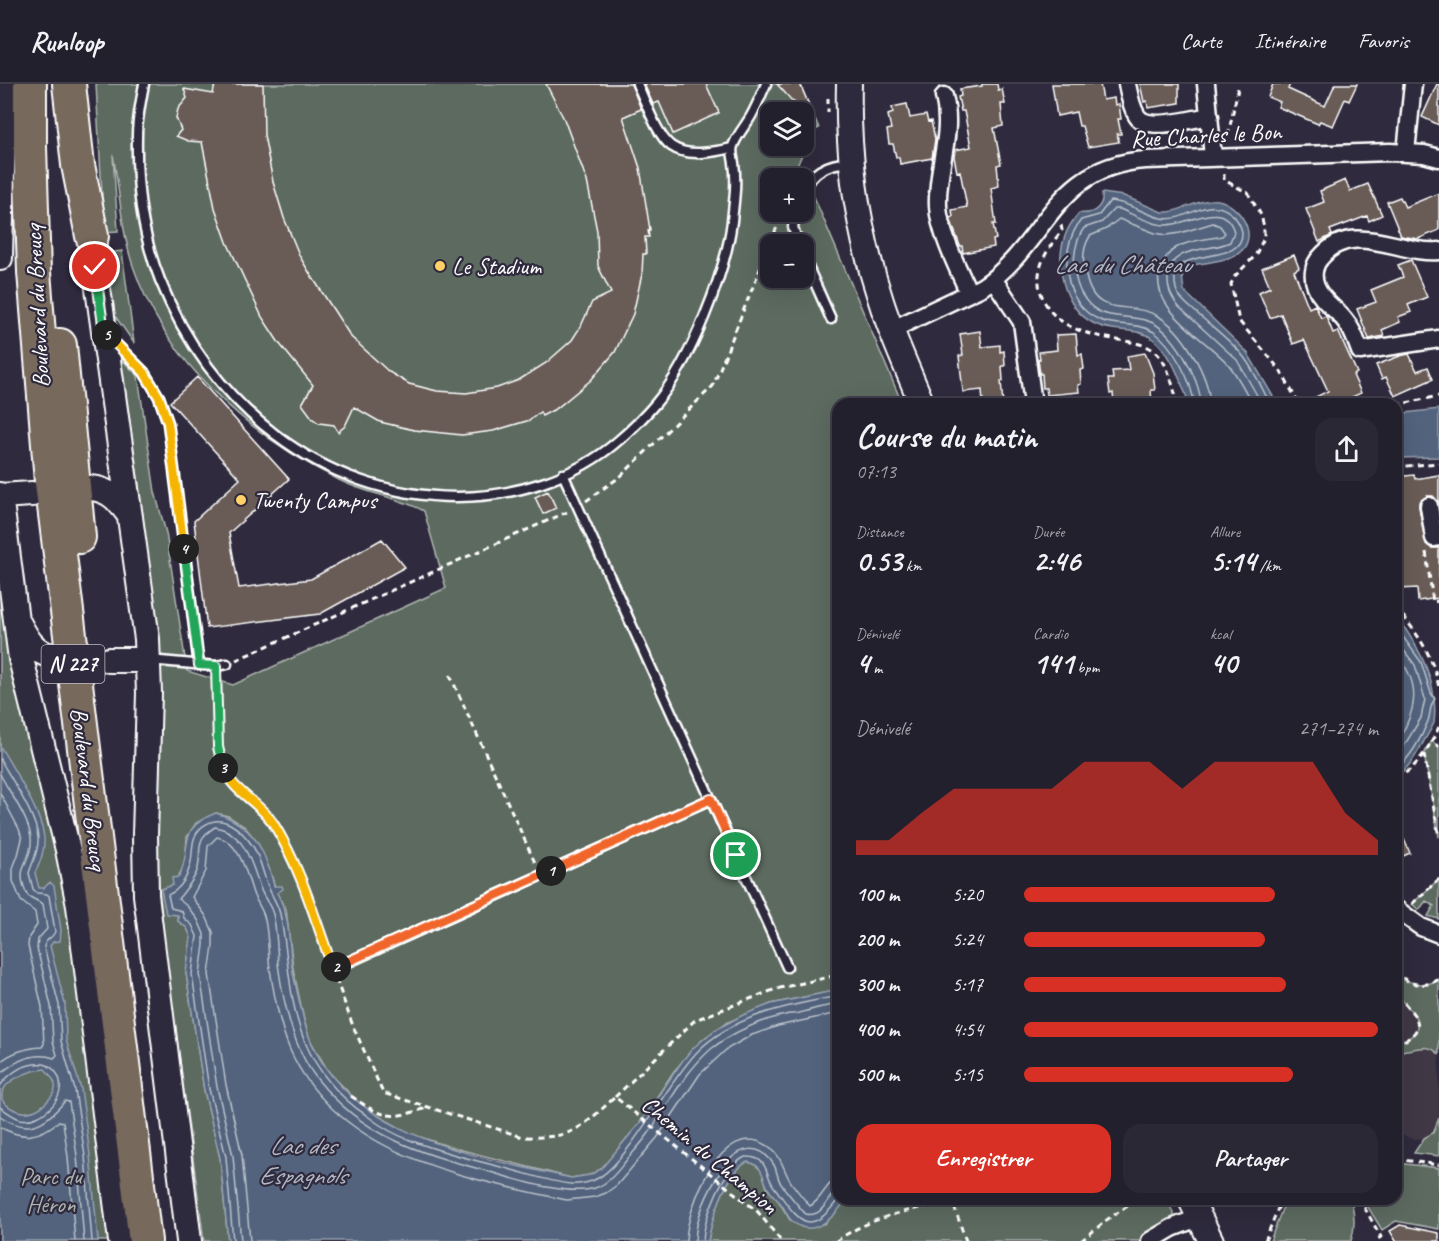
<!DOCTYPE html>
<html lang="fr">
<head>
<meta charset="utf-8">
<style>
	:root { --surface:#23202e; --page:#2b2836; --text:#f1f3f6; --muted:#a3a3aa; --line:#403e4a; --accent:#d93025 }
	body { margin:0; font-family:Caveat,sans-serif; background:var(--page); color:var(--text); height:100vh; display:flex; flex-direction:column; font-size:22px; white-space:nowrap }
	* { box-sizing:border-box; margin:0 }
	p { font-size:20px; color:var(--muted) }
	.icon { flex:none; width:33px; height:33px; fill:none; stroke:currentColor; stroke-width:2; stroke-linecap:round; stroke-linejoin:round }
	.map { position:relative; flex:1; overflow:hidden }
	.panel { position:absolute; left:832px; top:314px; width:570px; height:807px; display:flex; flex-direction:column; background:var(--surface); border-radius:18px; box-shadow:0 6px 24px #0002,0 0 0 2px var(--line) }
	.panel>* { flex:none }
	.tools { position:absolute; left:760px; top:18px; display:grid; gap:12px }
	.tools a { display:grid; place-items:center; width:54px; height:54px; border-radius:12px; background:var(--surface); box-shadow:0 6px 24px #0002,0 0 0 2px var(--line); font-size:30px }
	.pin { position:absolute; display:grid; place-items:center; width:51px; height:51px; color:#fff; margin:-26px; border:3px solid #fff; border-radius:50%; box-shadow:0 2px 6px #0007 }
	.km { position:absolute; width:30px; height:30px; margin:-15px; border-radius:50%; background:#222; color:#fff; font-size:16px; line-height:30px; text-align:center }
	.round { display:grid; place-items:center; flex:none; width:63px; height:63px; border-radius:18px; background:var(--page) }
	.overview { display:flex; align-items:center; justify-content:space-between; height:102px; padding:0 24px }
	h1 { font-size:33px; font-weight:600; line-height:45px }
	.metrics { display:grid; grid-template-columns:repeat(3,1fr); gap:9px; height:102px; padding:6px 24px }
	.metrics div { display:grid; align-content:center }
	.metrics b { font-size:30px; font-weight:600 }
	.metrics small { font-size:16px; font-weight:400 }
	.metrics p { font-size:16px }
	.chart { height:168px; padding:12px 24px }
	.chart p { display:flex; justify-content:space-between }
	.chart svg { width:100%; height:108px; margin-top:6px; fill:var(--accent); opacity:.7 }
	.cta { display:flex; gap:12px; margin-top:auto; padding:12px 24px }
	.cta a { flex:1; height:69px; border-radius:18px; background:var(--accent); color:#fff; font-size:24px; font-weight:600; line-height:69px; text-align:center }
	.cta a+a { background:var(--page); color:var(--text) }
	ul { padding:0 24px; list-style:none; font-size:20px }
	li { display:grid; grid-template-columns:96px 72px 1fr; align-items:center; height:45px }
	li i { height:15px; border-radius:8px; background:var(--accent) }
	header { display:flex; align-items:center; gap:36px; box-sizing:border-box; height:84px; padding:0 30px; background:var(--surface); border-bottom:2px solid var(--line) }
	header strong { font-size:28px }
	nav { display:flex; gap:33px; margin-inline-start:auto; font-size:21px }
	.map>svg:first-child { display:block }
	.built { fill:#403945 }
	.green { fill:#5c6b61; stroke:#aeb5b0; stroke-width:1.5; fill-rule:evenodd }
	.water { fill:#53647d; stroke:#98a2b1; stroke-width:1.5; fill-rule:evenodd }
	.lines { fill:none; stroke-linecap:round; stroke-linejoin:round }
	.shore { stroke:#bac1cb; stroke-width:1.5 }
	.building { fill:#695b57; stroke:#fff; stroke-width:1.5 }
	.secondary-tunnel { stroke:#443f50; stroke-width:24; stroke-dasharray:24 12; stroke-linecap:butt }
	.lane-casing { stroke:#fff; stroke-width:13 }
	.street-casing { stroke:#fff; stroke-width:21 }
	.secondary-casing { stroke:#fff; stroke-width:28 }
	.highway-casing { stroke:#fff; stroke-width:36 }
	.path { stroke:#fff; stroke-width:3; stroke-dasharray:6 4.5; stroke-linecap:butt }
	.lane { stroke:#2f2a3d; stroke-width:8 }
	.street { stroke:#2f2a3d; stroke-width:16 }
	.secondary { stroke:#2f2a3d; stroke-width:24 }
	.highway { stroke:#77695c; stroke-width:32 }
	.split-1-casing { stroke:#fff; stroke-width:12 }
	.split-2-casing { stroke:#fff; stroke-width:12 }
	.split-3-casing { stroke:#fff; stroke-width:12 }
	.split-4-casing { stroke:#fff; stroke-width:12 }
	.split-5-casing { stroke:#fff; stroke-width:12 }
	.split-6-casing { stroke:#fff; stroke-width:12 }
	.split-1 { stroke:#f0652b; stroke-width:8 }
	.split-2 { stroke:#f0652b; stroke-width:8 }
	.split-3 { stroke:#f5b400; stroke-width:8 }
	.split-4 { stroke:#22a559; stroke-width:8 }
	.split-5 { stroke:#f5b400; stroke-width:8 }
	.split-6 { stroke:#22a559; stroke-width:8 }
	.poi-dot { fill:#ffd166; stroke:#2f2a3d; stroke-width:2 }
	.labels { text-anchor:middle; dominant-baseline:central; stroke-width:4.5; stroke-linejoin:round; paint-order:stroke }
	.shield { fill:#2f2a3d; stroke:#c1bfc5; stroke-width:1.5 }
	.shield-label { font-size:22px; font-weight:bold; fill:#fff }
	.street-label { font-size:24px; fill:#fff; stroke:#2f2a3d }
	.poi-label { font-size:24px; fill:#fff; stroke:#2f2a3d; text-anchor:start }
	.park-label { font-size:24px; fill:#aeb5b0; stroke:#2f2a3d }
	.water-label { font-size:26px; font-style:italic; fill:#b2b9c4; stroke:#2f2a3d }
</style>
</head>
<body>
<header>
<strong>Runloop</strong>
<nav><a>Carte</a><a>Itinéraire</a><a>Favoris</a></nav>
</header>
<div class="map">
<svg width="1439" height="1157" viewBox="0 0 1439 1157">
	<rect width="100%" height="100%" fill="#2f2a3d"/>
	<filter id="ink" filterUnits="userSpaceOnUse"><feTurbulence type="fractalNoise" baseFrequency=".0167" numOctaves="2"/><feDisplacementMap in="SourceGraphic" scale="12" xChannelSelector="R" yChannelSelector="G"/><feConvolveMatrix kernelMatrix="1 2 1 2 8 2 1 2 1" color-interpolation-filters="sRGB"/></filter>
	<g filter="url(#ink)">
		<path class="built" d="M1396 914H1400L1418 935V942L1414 951 1406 956 1397 955Z
			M1424 962 1433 964 1439 970V1034L1433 1049 1424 1054 1413 1055 1397 1049 1396 967 1408 968Z"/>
		<path class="green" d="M96 0H800L819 44 812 47 792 94H771V128H804V105L812 108 902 319 838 320V906L771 920 726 939 703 955 674 987 639 1040 601 1085 590 1091 571 1094 454 1064 411 1050 371 1028 355 1015 328 987 310 956 304 936 293 884 286 825 277 809 269 784 258 759 245 743 228 732 216 729 196 739 187 753 185 781 173 801 178 837 187 844 191 853 186 889 204 1006 220 1074 228 1157H204L165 864 157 784 161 633 157 565 139 401 121 275 138 292 155 408 166 449 187 587 233 601 446 504 424 427C397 412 366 410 339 396 250 352 166 279 133 182 121 146 120 108 113 71L118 147 104 148ZM771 28H804V62H771ZM771 160H804V194H771Z
			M122 167 134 259 115 232 106 169Z
			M0 505 63 793 108 1157H0Z
			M1432 657 1439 663V753L1424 670Z
			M1439 795V835L1428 832 1434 822 1426 817 1419 826 1412 820Z
			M1401 893C1412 901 1427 903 1439 895V970C1427 957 1412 968 1397 967V955L1406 956C1429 941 1413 929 1400 914H1397V899Z
			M1439 1034V1072L1414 1069 1424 1054 1433 1049Z
			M747 1078 753 1079 762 1087 767 1104 778 1116 790 1136 825 1140 846 1115 1167 1114 1181 1149 1164 1157H708C712 1134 726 1089 747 1078Z
			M1397 1079 1439 1084V1145L1396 1137 1382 1146 1363 1115 1396 1114Z
			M1290 1114 1351 1115C1354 1129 1356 1142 1351 1157H1270L1282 1125Z"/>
		<path class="water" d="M1102 109 1124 112 1162 128H1168C1184 126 1202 114 1218 116 1239 120 1261 152 1239 169 1225 178 1205 178 1189 182L1182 192 1184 207 1247 268 1277 319H1189C1180 297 1173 270 1153 255 1137 243 1118 249 1100 242 1066 230 1053 185 1065 152 1068 143 1073 136 1079 129 1092 131 1104 124 1102 109Z
			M1439 325V373L1397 374V330Z
			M1397 533C1419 563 1439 598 1434 639 1431 646 1426 653 1423 659 1416 671 1409 685 1397 691Z
			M0 662C13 685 42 729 44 754 45 766 40 779 35 789L39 804H44L50 798 54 802 61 846 60 857 53 858 50 862 65 920 66 956 81 1005 90 1071 98 1157H0ZM45 985C53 994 60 1002 51 1013 40 1027 27 1033 11 1024 7 1021 2 1019 2 1014 0 996 32 986 45 985Z
			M216 729C253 741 265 765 274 802H282L283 805 277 809C291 835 288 855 292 883 295 901 300 919 304 937 334 1050 474 1072 571 1094L590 1091 601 1085 639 1040 683 976 693 964 715 946 743 931 771 920 838 906V1114L846 1115C835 1133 812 1157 791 1136 787 1132 785 1125 781 1120 777 1115 772 1111 769 1106 762 1095 764 1080 747 1078 726 1089 712 1134 708 1157H228L220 1074 204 1006 186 889 191 853 187 844 178 837V831L166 830 161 805 173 801 172 794 179 793C193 763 176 744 216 729Z"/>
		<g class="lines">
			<path class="shore" d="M1194 320C1192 297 1173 261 1154 248 1138 238 1117 243 1100 236 1062 221 1058 165 1081 136L1099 131 1110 117C1129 118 1143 130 1161 134 1188 140 1208 107 1234 132 1238 137 1241 142 1242 148 1244 186 1164 156 1176 205 1179 216 1192 224 1200 232 1215 245 1231 257 1243 272 1254 286 1262 304 1270 320
				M1201 320C1200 294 1173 245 1148 237 1131 231 1113 235 1098 227 1071 212 1068 167 1084 144L1102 138 1114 125H1120C1134 131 1150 140 1164 141 1187 143 1224 112 1234 148L1230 158C1210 168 1170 161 1168 192 1167 205 1171 213 1179 223L1237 276 1262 320
				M1210 320C1209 291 1182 244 1156 231 1128 216 1095 236 1086 192 1082 178 1082 165 1090 152L1106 145 1119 135 1155 149 1167 151 1180 149 1213 139 1220 142 1225 149 1222 152C1209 155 1194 156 1182 161 1173 164 1166 172 1162 180 1143 222 1205 254 1228 280 1238 292 1245 306 1252 320
				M1396 543 1421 578 1431 609 1435 615C1429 622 1431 629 1428 637 1422 653 1410 675 1396 685
				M1396 556 1415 581 1425 615 1421 634 1396 675
				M1396 570C1423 601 1416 628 1396 660
				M0 675C10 693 40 737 38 757 38 769 32 779 29 789L33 805 37 809 47 810 49 812 55 847C54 854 45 854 44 863L59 921 61 957 75 1006 85 1072 92 1157
				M0 690C9 708 29 734 31 754 33 779 12 782 28 812L43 820 47 845 38 855 37 864 51 922 53 957 57 971 54 974C34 967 15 977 0 990
				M0 709 19 745 22 755 18 771 13 784V797L21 817 35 828 37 841 29 853 28 862 42 923 44 960 42 963C26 964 12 968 0 978
				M0 1002C9 990 20 982 34 980 44 979 48 980 55 987 73 1009 43 1040 20 1035 13 1033 6 1027 0 1023
				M0 1032C28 1051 45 1041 65 1017L69 1018 77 1072 84 1157
				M0 1043C23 1056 39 1054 59 1037L63 1038 68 1073 75 1157
				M233 1157 226 1073 209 1005 192 890 197 852 192 841 184 834 182 827 171 824 168 811C171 809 174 808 176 806 182 801 187 792 189 785 195 770 188 755 202 743 222 726 243 747 254 764 261 776 263 790 268 802 271 811 278 820 280 830 289 872 288 918 305 958 317 987 340 1014 366 1031 379 1041 395 1051 410 1056 443 1069 478 1077 512 1086 531 1091 551 1098 571 1100 580 1101 592 1098 600 1093 619 1081 642 1045 654 1027 667 1007 680 987 696 969 732 931 790 921 838 912
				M241 1157 233 1072 217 1003 200 890 204 861V850L198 836 187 822 178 815C185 806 195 796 198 784 202 764 194 756 215 743 246 748 252 782 261 806 264 814 271 822 273 830 277 846 277 864 278 880 283 917 294 967 318 996 363 1052 417 1068 483 1086 512 1094 566 1113 595 1104 608 1100 617 1088 625 1078 634 1067 644 1057 651 1046 669 1018 686 987 711 965 732 948 759 937 785 931 790 929 794 931 799 929 812 925 825 922 838 920
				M250 1157 242 1071 226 1001 209 890 213 862V848L206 832 192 813 206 787 208 762 217 753C241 757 247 793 254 812 257 818 262 825 264 832 268 846 268 863 269 877 272 902 280 943 290 966 338 1072 465 1094 567 1116L595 1113 606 1109 617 1101 657 1054 700 990 727 965 752 951 778 942 838 929
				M686 1157C687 1123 722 1032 768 1062 780 1070 782 1081 788 1093 792 1101 804 1115 810 1122 822 1116 825 1100 838 1093
				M695 1157C696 1132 709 1105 723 1084 736 1064 759 1056 774 1081 777 1086 777 1093 780 1098 781 1101 804 1129 806 1130 823 1134 828 1113 838 1103
				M703 1157C704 1133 723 1084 745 1073 770 1072 764 1091 775 1104 798 1135 809 1157 839 1114"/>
		</g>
		<path class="building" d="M215 0H263L264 51 273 98 284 134 300 173 309 188 351 253 389 288 409 300 437 307 466 309 497 304 519 296 546 279 572 256 581 242 592 218 611 209 598 182 597 147 587 97 564 35 546 0H631L641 25 623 33 640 84 650 146H648L649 153H645L646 170H643L642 190 633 230 615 268 591 296 557 324 542 332 540 328 530 336 493 347 462 351 414 346 380 338 354 323 345 342 338 348 334 341 319 339 313 335 302 320 313 301 279 259 262 233 227 158 215 124 202 58 188 57 176 52 181 46 176 34 178 25 187 14 184 5 213 10Z
			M644 0H706L719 29 673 50 659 18 653 20Z
			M777 0H800L811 26 793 18Z
			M982 0H997L998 6 1002 5 1005 20H1001L1003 42 994 44 1001 80 997 81 999 102 991 104 996 140H993L996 155 993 156 994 163 963 169 962 162H960L950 134 953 133 952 126 967 123 960 87 957 88 954 73 955 66 971 63 964 27H961L958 13 961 12 960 5 982 2Z
			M1052 0H1100L1103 16 1114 14 1115 21 1119 20 1121 35H1118L1121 50H1117L1119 58 1088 63 1082 42H1079L1076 28 1057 32Z
			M1140 0H1179V19L1148 24 1147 17 1144 18Z
			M1273 0H1290L1288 5 1325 22 1335 0H1357L1349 17 1345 15 1333 42 1320 37 1318 40 1278 23 1280 18 1268 13Z
			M1437 0H1439V41L1422 33Z
			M907 20 910 34 926 31 928 38 931 37 935 55 932 74 900 80 899 73H896L893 60H889L887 46 891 45 888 31 893 29 892 23Z
			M1345 96 1350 107 1368 100 1382 131 1369 137 1367 132 1330 146 1332 151 1319 158 1306 125 1324 118 1320 107Z
			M1439 109V146L1418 155 1401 152 1387 118 1400 113 1405 123Z
			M1294 171 1299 184 1294 187 1309 224 1315 221 1321 234 1326 232 1333 249 1338 247 1357 289 1353 291 1361 309 1337 320H1302L1328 307 1304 256 1293 260 1281 230 1270 234 1259 208 1270 203 1262 184Z
			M1411 176 1427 213 1408 221 1411 228 1398 233 1400 238 1382 246 1384 252 1369 255 1357 225 1376 218 1371 206 1403 193 1398 181Z
			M980 247 982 263 1000 261V268L1004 267 1005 282H1002L1003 297H1001L1003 320H983L982 306 963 308 959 272 963 271 960 250Z
			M1076 250 1078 271 1082 270 1084 285 1080 286 1081 300 1078 301 1079 308 1047 311 1046 304H1043L1042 290H1040L1038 275H1040L1039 268 1057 266 1056 251Z
			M1145 269 1153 289 1155 306H1151L1152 320H1114L1113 309 1110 310 1108 295H1113L1112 287 1129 286 1127 272Z
			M1409 270 1417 287 1428 283 1433 295 1395 312 1386 293 1382 295 1376 281 1400 272Z
			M197 293 289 395 229 449 239 504 311 495 382 455 405 483 320 530 207 544 194 437 240 395 170 318Z
			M1414 391 1415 395 1439 391V419L1433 412H1427L1419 418V423L1426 460 1431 464H1439V514L1418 517 1417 504 1399 505 1396 487V393Z
			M548 407 556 424 543 430 535 413Z
			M1396 737 1410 769 1396 775Z
			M1400 1141 1439 1149V1157H1396L1390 1147Z"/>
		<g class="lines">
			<path class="secondary-tunnel" d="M57 572 109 576"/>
			<defs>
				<path id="lane" d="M144 0C141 17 137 35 137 52 136 100 142 151 160 196 209 320 320 412 457 413 513 413 576 394 619 356 632 345 645 332 656 319 690 279 726 188 732 137 734 117 737 99 734 79 733 73 731 67 733 62 737 51 746 41 751 32 757 21 761 11 766 0
					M637 0C645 16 657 52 671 62 688 74 714 68 732 64
					M804 107C812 86 829 79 851 78
					M796 128 793 143 798 160
					M804 174 831 235
					M111 255 144 288 159 313 168 339 199 581
					M563 390 787 883
					M149 576 216 582 227 580
					M333 885 711 715"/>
				<path id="street" d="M1127 0C1129 10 1131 23 1137 32 1147 48 1192 35 1210 32
					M1206 0 1213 73
					M944 12C954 51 936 84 938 122 939 147 959 187 969 209
					M1406 68 1413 0
					M1439 167C1400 171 1353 135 1321 173 1313 181 1312 193 1316 203 1322 218 1337 225 1346 238 1353 246 1356 257 1360 267L1439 255
					M994 196 1022 238 1033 320
					M891 246 982 203C1048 159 1052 82 1146 76L1390 68 1424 70 1439 74
					M1429 422 1434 454 1439 453
					M1396 825 1421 843 1439 850
					M1150 1157 1172 1144 1200 1133"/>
				<path id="secondary" d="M849 0C847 74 858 147 881 217 892 252 908 286 922 320
					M91 134 95 183 147 555 149 609 145 752 146 811 189 1157
					M0 174 4 0
					M90 404C110 405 119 417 130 432
					M0 411 21 575 68 766 79 822 121 1157
					M0 412 32 410
					M19 540C27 555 34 568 52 572
					M109 576H148
					M1190 1114 1211 1157"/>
				<path id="highway" d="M30 0V63L34 188 51 398 145 1157
					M69 0 78 81 92 152
					M60 261 79 453"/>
			</defs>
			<use href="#lane" class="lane-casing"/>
			<use href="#street" class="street-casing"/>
			<use href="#secondary" class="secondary-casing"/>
			<use href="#highway" class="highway-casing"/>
			<path class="path" d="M828 14V28
				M1228 51 1239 0
				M1224 90V96L1248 109 1261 131 1264 143V154L1255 172 1235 192 1231 200 1239 237 1280 286 1299 320
				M1061 141 1062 146C1047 166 1032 186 1042 212 1053 242 1085 250 1113 255 1126 258 1142 258 1153 266 1169 278 1172 301 1178 320
				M1396 321 1439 312
				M1396 383 1439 379
				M586 417 621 392 713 302 783 128
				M1426 468 1433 518 1439 517
				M1396 524C1417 548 1434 573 1439 604
				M236 576 567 428
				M450 591 536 781
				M216 593C217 622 213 656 223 684 232 708 260 719 272 739 299 780 313 828 329 875
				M1439 643 1432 657 1439 663
				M1424 670 1439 753
				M1396 694C1413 687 1422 673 1432 657
				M1412 820 1439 795
				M1396 880 1405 878
				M1396 886C1406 901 1424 905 1439 895
				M336 895 353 942 383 1009 523 1053C573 1055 580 1045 615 1013L758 1128 781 1157
				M1396 914H1400C1413 930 1429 941 1406 956L1396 955
				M351 1012C382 1033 389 1037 426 1024
				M615 1013 695 936 776 905 838 891
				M1396 1075 1439 1081
				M1359 1114 1381 1153 1375 1157
				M954 1122 966 1157
				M836 1157C866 1137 889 1131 924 1123 942 1120 949 1124 965 1114
				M1081 1157 1108 1135 1140 1114
				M1265 1157 1282 1114"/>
			<use href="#lane" class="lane"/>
			<use href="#street" class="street"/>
			<use href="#secondary" class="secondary"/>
			<use href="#highway" class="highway"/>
		</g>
	</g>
	<g class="lines" filter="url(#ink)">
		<defs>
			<path id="split-1" d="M551 787 711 715 736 771"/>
			<path id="split-2" d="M336 883 551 787"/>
			<path id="split-3" d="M223 684C233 708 259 718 273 739 301 784 315 835 333 885L336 883"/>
			<path id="split-4" d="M184 465 199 581 216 582 218 663 223 684"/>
			<path id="split-5" d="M107 251 144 288 159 313 168 339 184 465"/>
			<path id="split-6" d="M95 183 104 248 107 251"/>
		</defs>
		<use href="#split-1" class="split-1-casing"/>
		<use href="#split-2" class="split-2-casing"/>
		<use href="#split-3" class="split-3-casing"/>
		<use href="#split-4" class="split-4-casing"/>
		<use href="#split-5" class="split-5-casing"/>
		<use href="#split-6" class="split-6-casing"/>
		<use href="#split-1" class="split-1"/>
		<use href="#split-2" class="split-2"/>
		<use href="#split-3" class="split-3"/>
		<use href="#split-4" class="split-4"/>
		<use href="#split-5" class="split-5"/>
		<use href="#split-6" class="split-6"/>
	</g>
	<g class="poi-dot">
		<circle cx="440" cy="182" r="6"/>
		<circle cx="241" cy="416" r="6"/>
	</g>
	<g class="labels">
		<rect class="shield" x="41.5" y="561" width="63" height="38" rx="4.5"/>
		<g class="shield-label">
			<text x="73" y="580">N 227</text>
		</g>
		<g class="street-label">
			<text transform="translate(1206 51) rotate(-3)">Rue Charles le Bon</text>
			<text transform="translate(37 222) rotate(-93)">Boulevard du Breucq</text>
			<text transform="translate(89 705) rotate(83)">Boulevard du Breucq</text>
			<text transform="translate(710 1071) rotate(40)">Chemin du Champion</text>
		</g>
		<g class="poi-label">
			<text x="452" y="182">Le Stadium</text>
			<text x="253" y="416">Twenty Campus</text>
		</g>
		<g class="park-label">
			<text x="51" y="1092">Parc du<tspan x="51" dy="28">Héron</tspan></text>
		</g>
		<g class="water-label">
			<text x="1122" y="180">Lac du Château</text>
			<text x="302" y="1061">Lac des<tspan x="302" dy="30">Espagnols</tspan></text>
		</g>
	</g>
</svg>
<div class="tools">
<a><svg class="icon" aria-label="layers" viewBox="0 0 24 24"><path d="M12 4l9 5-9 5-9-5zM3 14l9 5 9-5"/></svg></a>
<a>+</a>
<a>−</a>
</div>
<div class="pin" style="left:736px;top:771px;background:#1e9e55"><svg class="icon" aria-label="arrive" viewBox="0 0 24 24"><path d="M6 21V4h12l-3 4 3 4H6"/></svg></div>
<div class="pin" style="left:95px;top:183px;background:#d93025"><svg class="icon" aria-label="check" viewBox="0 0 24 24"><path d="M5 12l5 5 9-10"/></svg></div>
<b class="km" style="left:551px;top:787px">1</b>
<b class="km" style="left:336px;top:883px">2</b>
<b class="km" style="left:223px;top:684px">3</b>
<b class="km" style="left:184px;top:465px">4</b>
<b class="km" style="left:107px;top:251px">5</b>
<section class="panel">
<div class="overview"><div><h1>Course du matin</h1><p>07:13</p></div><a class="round"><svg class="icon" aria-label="share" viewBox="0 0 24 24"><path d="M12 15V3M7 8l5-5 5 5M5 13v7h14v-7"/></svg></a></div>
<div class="metrics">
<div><p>Distance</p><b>0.53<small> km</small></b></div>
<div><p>Durée</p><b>2:46</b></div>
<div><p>Allure</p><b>5:14<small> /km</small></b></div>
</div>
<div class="metrics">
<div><p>Dénivelé</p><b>4<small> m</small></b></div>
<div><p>Cardio</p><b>141<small> bpm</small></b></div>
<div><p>kcal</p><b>40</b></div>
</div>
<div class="chart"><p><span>Dénivelé</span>271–274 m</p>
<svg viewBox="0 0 160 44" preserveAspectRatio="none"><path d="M0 44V38L10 38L20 27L30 17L40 17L50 17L60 17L70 6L80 6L90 6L100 17L110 6L120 6L130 6L140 6L150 27L160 38V44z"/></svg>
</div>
<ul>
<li><b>100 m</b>5:20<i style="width:71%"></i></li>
<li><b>200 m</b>5:24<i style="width:68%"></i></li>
<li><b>300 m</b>5:17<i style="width:74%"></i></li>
<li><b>400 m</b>4:54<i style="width:100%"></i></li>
<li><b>500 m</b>5:15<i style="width:76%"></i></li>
</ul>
<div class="cta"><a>Enregistrer</a><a>Partager</a></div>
</section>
</div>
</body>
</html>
